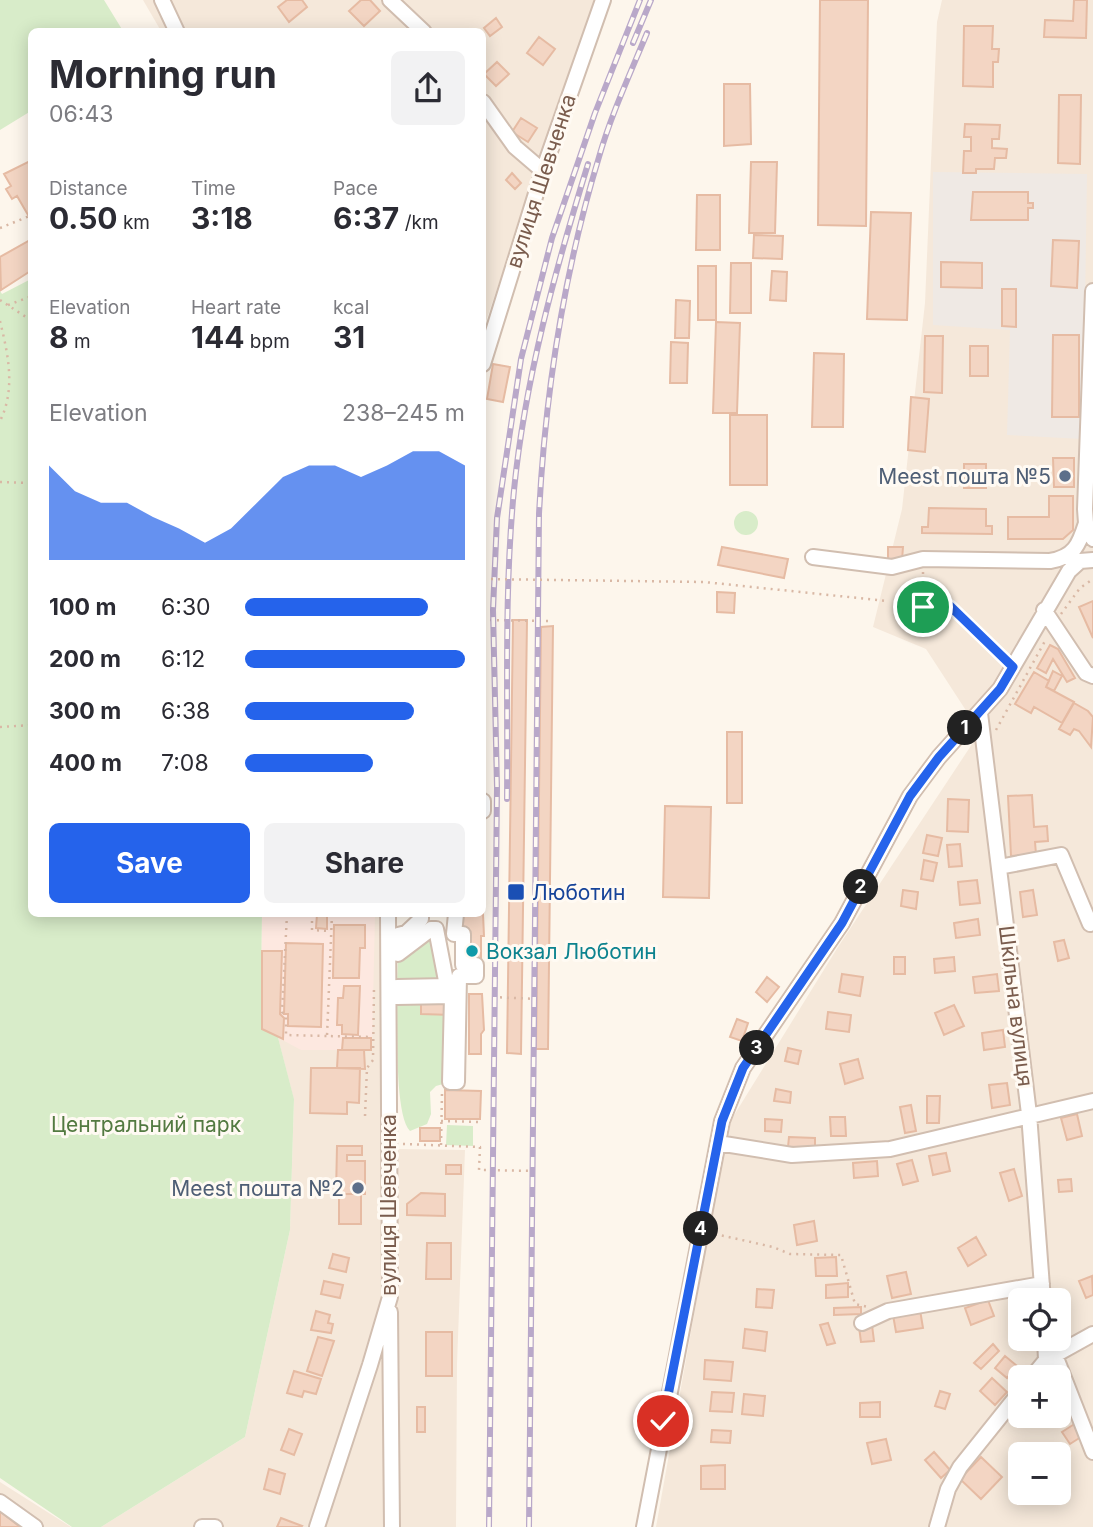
<!DOCTYPE html>
<html lang="en">
<head>
<meta charset="utf-8">
<style>
	:root { --surface:#fff; --page:#f2f2f3; --text:#2b2b33; --muted:#7c7c81; --accent:#2563eb }
	body { margin:0; font-family:Inter,sans-serif; background:var(--page); color:var(--text); height:100vh; display:flex; flex-direction:column; font-size:26px; white-space:nowrap }
	* { box-sizing:border-box; margin:0 }
	p { font-size:23px; color:var(--muted) }
	.icon { flex:none; width:38px; height:38px; fill:none; stroke:currentColor; stroke-width:2; stroke-linecap:round; stroke-linejoin:round }
	.map { position:relative; flex:1; overflow:hidden }
	.side { position:absolute; left:28px; top:28px; width:458px; height:889px; display:flex; flex-direction:column; background:var(--surface); border-radius:10px; box-shadow:0 4px 18px #0003 }
	.side>* { flex:none }
	.buttons { position:absolute; left:1008px; top:1288px; display:grid; gap:14px }
	.buttons a { display:grid; place-items:center; width:63px; height:63px; border-radius:10px; background:var(--surface); box-shadow:0 4px 18px #0003; font-size:35px }
	.pin { position:absolute; display:grid; place-items:center; width:60px; height:60px; color:#fff; margin:-30px; border:4px solid #fff; border-radius:50%; box-shadow:0 2px 7px #0007 }
	.km { position:absolute; width:35px; height:35px; margin:-18px; border-radius:50%; background:#222; color:#fff; font-size:19px; line-height:35px; text-align:center }
	.round { display:grid; place-items:center; flex:none; width:74px; height:74px; border-radius:10px; background:var(--page) }
	.headline { display:flex; align-items:center; justify-content:space-between; height:119px; padding:0 21px }
	h1 { font-size:38px; font-weight:700; line-height:52px }
	.metrics { display:grid; grid-template-columns:repeat(3,1fr); gap:10px; height:119px; padding:7px 21px }
	.metrics div { display:grid; align-content:center }
	.metrics b { font-size:30px; font-weight:700 }
	.metrics small { font-size:19px; font-weight:400 }
	.metrics p { font-size:19px }
	.chart { height:196px; padding:14px 21px }
	.chart p { display:flex; justify-content:space-between }
	.chart svg { width:100%; height:126px; margin-top:7px; fill:var(--accent); opacity:.7 }
	.action { display:flex; gap:14px; margin-top:auto; padding:14px 21px }
	.action a { flex:1; height:80px; border-radius:10px; background:var(--accent); color:#fff; font-size:28px; font-weight:700; line-height:80px; text-align:center }
	.action a+a { background:var(--page); color:var(--text) }
	ul { padding:0 21px; list-style:none; font-size:23px }
	li { display:grid; grid-template-columns:112px 84px 1fr; align-items:center; height:52px }
	li i { height:18px; border-radius:9px; background:var(--accent) }
	.map>svg:first-child { display:block }
	.residential { fill:#f5e8da; fill-rule:evenodd }
	.commercial { fill:#fde8e0 }
	.industrial { fill:#efe9e4 }
	.green { fill:#d8ecc9 }
	.building { fill:#f3d5c3; stroke:#e6bba3; stroke-width:2 }
	.lines { fill:none; stroke-linecap:round; stroke-linejoin:round }
	.minor-casing { stroke:#d1beb0; stroke-width:18 }
	.path { stroke:#d9b8a5; stroke-width:2.5; stroke-dasharray:2 5; stroke-linecap:butt }
	.minor { stroke:#fff; stroke-width:14 }
	.rail-casing { stroke:#b9a8c9; stroke-width:6 }
	.rail { stroke:#fffaf3; stroke-width:3.5; stroke-dasharray:10; stroke-linecap:butt }
	.path-bridge { stroke:#d9b8a5; stroke-width:2.5; stroke-dasharray:2 5; stroke-linecap:butt }
	.route-casing { stroke:#fff; stroke-width:14 }
	.route { stroke:#2563eb; stroke-width:9 }
	.service-dot { fill:#5c6f8a; stroke:#fffaf3; stroke-width:2.5 }
	.transit-dot { fill:#1a4fb4; stroke:#fffaf3; stroke-width:2.5 }
	.culture-dot { fill:#0f9aa8; stroke:#fffaf3; stroke-width:2.5 }
	.labels { text-anchor:middle; dominant-baseline:central; stroke-width:6; stroke-linejoin:round; paint-order:stroke }
	.street-label { font-size:21px; fill:#7a5c4d; stroke:#fffaf3 }
	.service-label { font-size:21px; fill:#4e5e75; stroke:#fffaf3; text-anchor:end }
	.transit-label { font-size:21px; fill:#164399; stroke:#fffaf3; text-anchor:start }
	.culture-label { font-size:21px; fill:#0d838f; stroke:#fffaf3; text-anchor:start }
	.park-label { font-size:21px; fill:#537a41; stroke:#fffaf3 }
</style>
</head>
<body>
<div class="map">
<svg width="1093" height="1527" viewBox="0 0 1093 1527">
	<rect width="100%" height="100%" fill="#fdf6ec"/>
	<path class="residential" d="M143 0H595L483 330V32L161 31Z
		M942 0H1093V1527H656L728 1125 838 947 980 732 926 649 873 627 902 509 925 303 937 22ZM1020 1300H1059V1339H1020ZM1020 1377H1059V1416H1020ZM1020 1454H1059V1493H1020Z
		M262 914H389L395 1149 465 1150 457 1364 456 1527H101L245 1437 290 1230 294 1100 261 972Z
		M0 1482 71 1527H0Z"/>
	<path class="commercial" d="M262 914H375L372 1050H301L262 1029Z"/>
	<path class="industrial" d="M933 172 1087 174 1083 439 1007 435 1010 330 933 325Z"/>
	<path class="green" d="M0 0H104L123 31 32 32 31 111 0 130Z
		M31 279 32 914H262L261 972 294 1099 290 1230 245 1437 101 1527H72L0 1478V291L2 294Z
		M734 523a12 12 0 1 1 24 0a12 12 0 1 1-24 0Z
		M431 929 447 981 397 987 398 953Z
		M421 995 452 1015 450 1082 436 1086 430 1092 431 1114 427 1124 410 1131C394 1115 398 1024 397 997Z
		M447 1125 473 1126V1146L446 1145Z"/>
	<path class="building" d="M287 0H302L307 7 289 22 278 7Z
		M361 0H370L380 11 364 26 349 11Z
		M820 0H868L866 226 818 225Z
		M1074 0H1087L1086 38 1044 37 1045 20 1073 21Z
		M496 18 502 27 490 36 484 28Z
		M964 26H993L992 49H999L998 62H993V87L963 86Z
		M539 37 555 49 543 65 527 53Z
		M497 62 509 74 496 86 484 74Z
		M724 84H750L751 144 724 146Z
		M1059 95H1081L1080 164 1058 163Z
		M521 118 537 128 528 142 512 132Z
		M965 124 1000 125 999 139H992V148L1007 149 1006 158H995L994 169H976V173H963L964 151H971V137H964Z
		M32 160V213L28 215 17 196 12 199 6 189 11 186 4 174Z
		M751 162H777L775 233H749Z
		M512 173 521 183 515 189 506 180Z
		M973 192H1028V203H1033V208H1028V220H971Z
		M697 195H720V250H696Z
		M871 212 911 213 907 320 867 319Z
		M754 235 783 236 782 259 753 258Z
		M32 239V270L1 290 0 257Z
		M1053 240 1079 241 1077 288 1051 286Z
		M941 262 982 263V288L941 287Z
		M731 263H751V313H730Z
		M698 266H716V320H698Z
		M772 271 787 272 786 301 770 300Z
		M1002 289H1016V327L1002 326Z
		M676 300 690 301 689 338H675Z
		M716 322 740 323 737 413H713Z
		M1053 335H1079V417H1052Z
		M925 336H943L942 393 924 392Z
		M671 342 688 343 687 383H670Z
		M970 346H988V376H970Z
		M814 353 844 354 843 427H812Z
		M493 364 510 367 503 402 487 399Z
		M911 397 929 399 925 452 908 450Z
		M730 415H767V485H730Z
		M1053 458H1074V487H1054Z
		M964 464H986V488H964Z
		M1049 496H1073V530L1063 539H1008V517H1049Z
		M929 508 986 509V526H992V534L922 533V527H928Z
		M722 547 788 559 784 578 718 565Z
		M888 547H903L902 560 888 559Z
		M717 592 735 593 734 613 717 612Z
		M1093 601V638L1079 607Z
		M513 620H527L521 1054 507 1053Z
		M553 626 548 1049H536L541 627Z
		M1050 645 1058 649 1075 678 1067 682 1053 659 1046 673 1037 668Z
		M1053 671 1062 676 1054 691 1046 687Z
		M1034 672 1049 681 1046 687 1074 702 1062 723 1034 707 1031 713 1015 704Z
		M1074 703 1088 711 1093 717 1091 747 1079 731 1074 729 1070 735 1059 729Z
		M727 732H742V803H727Z
		M1032 795 1034 827 1047 826 1048 841 1035 842 1036 854 1011 856 1008 796Z
		M948 799 969 800 968 832 947 831Z
		M665 806 711 807 709 898 663 897Z
		M927 835 942 838 938 856 923 853Z
		M960 844 962 866 949 867 947 845Z
		M924 860 937 863 933 881 921 879Z
		M977 880 980 903 960 905 958 882Z
		M903 890 918 892 916 909 901 906Z
		M1033 890 1037 915 1023 917 1020 892Z
		M317 914H327V929L316 928Z
		M456 914H483L484 936H481V965H463Z
		M978 919 980 935 956 938 954 923Z
		M334 925H365V948H360L359 978H333Z
		M1064 940 1069 958 1058 961 1054 942Z
		M286 943 323 944 321 1027 288 1026V1014H284Z
		M262 951H282L280 1014 284 1018 283 1039 262 1029Z
		M894 957H905V974H894Z
		M954 957 955 971 935 973 934 959Z
		M842 974 863 977 860 996 839 992Z
		M997 974 999 991 975 993 973 977Z
		M767 977 779 987 767 1002 756 992Z
		M344 986H360L358 1035 342 1034V1025H337L338 998H343Z
		M469 994H482L484 1030 481 1034V1054H469Z
		M421 995 452 996V1015L421 1014Z
		M954 1005 964 1026 944 1035 935 1013Z
		M828 1012 851 1015 849 1032 826 1029Z
		M737 1019 748 1023 742 1041 730 1037Z
		M1003 1030 1005 1047 984 1050 982 1033Z
		M343 1038H371V1050H342Z
		M788 1048 801 1051 798 1064 785 1061Z
		M338 1050H364L365 1069 337 1068Z
		M858 1059 863 1078 845 1084 840 1064Z
		M311 1068H360L359 1103 347 1102V1114L310 1113Z
		M1007 1083 1010 1105 992 1108 989 1085Z
		M776 1089 791 1092 790 1103 774 1101Z
		M445 1090 481 1091 480 1119H445Z
		M927 1096H940L939 1123H927Z
		M911 1105 916 1131 905 1133 900 1107Z
		M1077 1114 1082 1136 1067 1140 1061 1118Z
		M830 1117H845L846 1136H831Z
		M765 1119 782 1120 781 1132 765 1131Z
		M420 1128H440V1141H420Z
		M789 1137 815 1138V1148L788 1147Z
		M337 1146H362V1155H347V1161H365V1194H336Z
		M946 1153 950 1171 933 1175 929 1156Z
		M912 1160 918 1181 903 1185 897 1164Z
		M877 1161 878 1176 854 1178 853 1163Z
		M446 1165H461V1174H446Z
		M1014 1169 1022 1196 1009 1201 1000 1173Z
		M1071 1179 1072 1191 1059 1192 1058 1180Z
		M421 1193 445 1194V1216L407 1215V1204Z
		M339 1194H361V1224H339Z
		M814 1221 817 1241 797 1245 794 1225Z
		M976 1237 986 1255 968 1266 958 1248Z
		M427 1243H451V1279H426Z
		M333 1254 349 1258 346 1272 329 1268Z
		M836 1257 837 1276H816L815 1258Z
		M906 1272 911 1294 892 1298 887 1276Z
		M1092 1276 1093 1295 1086 1298 1079 1281Z
		M324 1281 343 1285 340 1298 321 1294Z
		M848 1283V1297L826 1298V1285Z
		M757 1289 774 1290 772 1308 756 1307Z
		M988 1300 994 1316 971 1325 965 1308Z
		M1020 1302V1320L1012 1321 1010 1303Z
		M861 1307V1314L834 1315V1308Z
		M920 1310 923 1328 896 1332 893 1315Z
		M316 1311 330 1315 328 1323 333 1324 331 1333 311 1330Z
		M828 1323 835 1343 827 1345 820 1325Z
		M872 1325 874 1341 861 1342 859 1327Z
		M745 1329 767 1332 765 1351 743 1348Z
		M426 1332H452V1376H426Z
		M318 1337 334 1341 322 1376 307 1371Z
		M993 1344 999 1351 981 1369 974 1363Z
		M1005 1356 1017 1366 1007 1378 995 1368Z
		M705 1360 733 1362 731 1381 704 1379Z
		M294 1371 321 1379 316 1394 304 1391 302 1397 287 1393Z
		M992 1378 1007 1392 995 1405 980 1391Z
		M940 1391 950 1394 945 1409 935 1406Z
		M712 1392 734 1393 732 1412 710 1411Z
		M744 1394 765 1396 763 1416 742 1414Z
		M880 1402V1417H860V1403Z
		M417 1407H425V1432H417Z
		M1076 1423 1084 1435 1070 1444 1062 1432Z
		M289 1429 302 1434 294 1455 281 1450Z
		M712 1430 731 1431 730 1443 711 1442Z
		M886 1439 891 1460 872 1464 867 1443Z
		M934 1452 950 1470 941 1478 925 1460Z
		M981 1457 1002 1477 981 1499 960 1479Z
		M725 1465V1489H701V1466Z
		M269 1469 285 1474 280 1494 264 1489Z
		M1017 1480 1020 1483V1493H1031L1025 1500 1011 1487Z
		M0 1511 20 1527H0Z
		M281 1518 302 1526 301 1527H277Z"/>
	<g class="lines">
		<defs>
			<path id="minor" d="M162 0 177 32
				M390 0 424 32
				M483 102 515 147 543 171
				M1093 291 1085 509 1086 523 1093 539
				M483 364 543 171 603 0
				M813 557 892 567 923 559 1050 561C1074 557 1079 545 1086 523
				M1044 610 1086 673 1093 676
				M980 713 1029 1114 1043 1300
				M483 801V811
				M999 867 1061 855 1090 924
				M421 914V919L406 933 398 935V954L431 929H436L447 986 397 987V997L452 996 450 1082H457L459 976H476V965H463V934H454L456 914
				M718 1143 792 1155 890 1149 1093 1101
				M390 1312 392 1527
				M862 1323 888 1311 1042 1284
				M1045 1339 1046 1360
				M1055 1355 1093 1452
				M1032 1377 1046 1360 1093 1334
				M0 1502 35 1527
				M202 1527H215
				M317 1527 370 1365 390 1297 388 914
				M644 1527 722 1121 743 1068 842 923 910 796 939 757 1000 689 1069 571 1080 561 1093 560
				M937 1527 948 1489 960 1467 1020 1392"/>
		</defs>
		<use href="#minor" class="minor-casing"/>
		<path class="path" d="M0 228 32 215
			M0 300 32 321
			M8 305 32 296
			M0 321C8 354 16 389 0 421
			M0 482 32 483
			M923 572V607
			M1061 614 1080 588 1093 579
			M916 619 923 607 950 606 1004 658
			M483 620 549 621
			M0 727 32 725
			M996 730 1045 641
			M287 914 282 1012 286 1017V1035L327 1036
			M312 914V930L330 931
			M332 914 327 1036 372 1037
			M493 997 537 999
			M365 1116 367 1068 373 1060 374 987
			M441 1121 480 1122
			M403 1144 480 1147 479 1170 535 1171
			M441 1145 442 1093
			M715 1234 773 1247 790 1254 841 1255 855 1304 868 1307"/>
		<use href="#minor" class="minor"/>
		<defs>
			<path id="rail" d="M633 43 651 0
				M507 799C508 697 504 592 514 490 525 379 555 271 588 164
				M489 1527 497 787 493 610 497 518 521 359 552 238 595 113 640 0
				M529 1527 539 514C545 395 564 272 599 157 611 115 630 74 647 33"/>
		</defs>
		<use href="#rail" class="rail-casing"/>
		<use href="#rail" class="rail"/>
		<path class="path-bridge" d="M484 579 704 582 887 601"/>
	</g>
	<g class="lines">
		<defs>
			<path id="route" d="M663 1421 722 1121 743 1068 842 923 910 796 939 757 1000 689 1013 667 950 606 923 607"/>
		</defs>
		<use href="#route" class="route-casing"/>
		<use href="#route" class="route"/>
	</g>
	<g class="service-dot">
		<circle cx="1065" cy="476" r="7"/>
		<circle cx="358" cy="1188" r="7"/>
	</g>
	<rect class="transit-dot" x="507" y="883" width="18" height="18" rx="3.5"/>
	<circle class="culture-dot" cx="472" cy="951" r="7"/>
	<g class="labels">
		<g class="street-label">
			<text transform="translate(541 181) rotate(-72)">вулиця Шевченка</text>
			<text transform="translate(1016 1006) rotate(83)">Шкільна вулиця</text>
			<text transform="translate(388 1205) rotate(-90)">вулиця Шевченка</text>
		</g>
		<g class="service-label">
			<text x="1051" y="476">Meest пошта №5</text>
			<text x="344" y="1188">Meest пошта №2</text>
		</g>
		<g class="transit-label">
			<text x="532" y="892">Люботин</text>
		</g>
		<g class="culture-label">
			<text x="486" y="951">Вокзал Люботин</text>
		</g>
		<g class="park-label">
			<text x="146" y="1124">Центральний парк</text>
		</g>
	</g>
</svg>
<div class="buttons">
<a><svg class="icon" aria-label="locate" viewBox="0 0 24 24"><circle cx="12" cy="12" r="6"/><path d="M12 2v4M12 18v4M2 12h4M18 12h4"/></svg></a>
<a>+</a>
<a>−</a>
</div>
<div class="pin" style="left:923px;top:607px;background:#1e9e55"><svg class="icon" aria-label="arrive" viewBox="0 0 24 24"><path d="M6 21V4h12l-3 4 3 4H6"/></svg></div>
<div class="pin" style="left:663px;top:1421px;background:#d93025"><svg class="icon" aria-label="check" viewBox="0 0 24 24"><path d="M5 12l5 5 9-10"/></svg></div>
<b class="km" style="left:965px;top:728px">1</b>
<b class="km" style="left:861px;top:887px">2</b>
<b class="km" style="left:757px;top:1048px">3</b>
<b class="km" style="left:701px;top:1229px">4</b>
<section class="side">
<div class="headline"><div><h1>Morning run</h1><p>06:43</p></div><a class="round"><svg class="icon" aria-label="share" viewBox="0 0 24 24"><path d="M12 15V3M7 8l5-5 5 5M5 13v7h14v-7"/></svg></a></div>
<div class="metrics">
<div><p>Distance</p><b>0.50<small> km</small></b></div>
<div><p>Time</p><b>3:18</b></div>
<div><p>Pace</p><b>6:37<small> /km</small></b></div>
</div>
<div class="metrics">
<div><p>Elevation</p><b>8<small> m</small></b></div>
<div><p>Heart rate</p><b>144<small> bpm</small></b></div>
<div><p>kcal</p><b>31</b></div>
</div>
<div class="chart"><p><span>Elevation</span>238–245 m</p>
<svg viewBox="0 0 160 44" preserveAspectRatio="none"><path d="M0 44V11L10 20L20 24L30 24L40 29L50 33L60 38L70 33L80 24L90 15L100 11L110 11L120 15L130 11L140 6L150 6L160 11V44z"/></svg>
</div>
<ul>
<li><b>100 m</b>6:30<i style="width:83%"></i></li>
<li><b>200 m</b>6:12<i style="width:100%"></i></li>
<li><b>300 m</b>6:38<i style="width:77%"></i></li>
<li><b>400 m</b>7:08<i style="width:58%"></i></li>
</ul>
<div class="action"><a>Save</a><a>Share</a></div>
</section>
</div>
</body>
</html>
